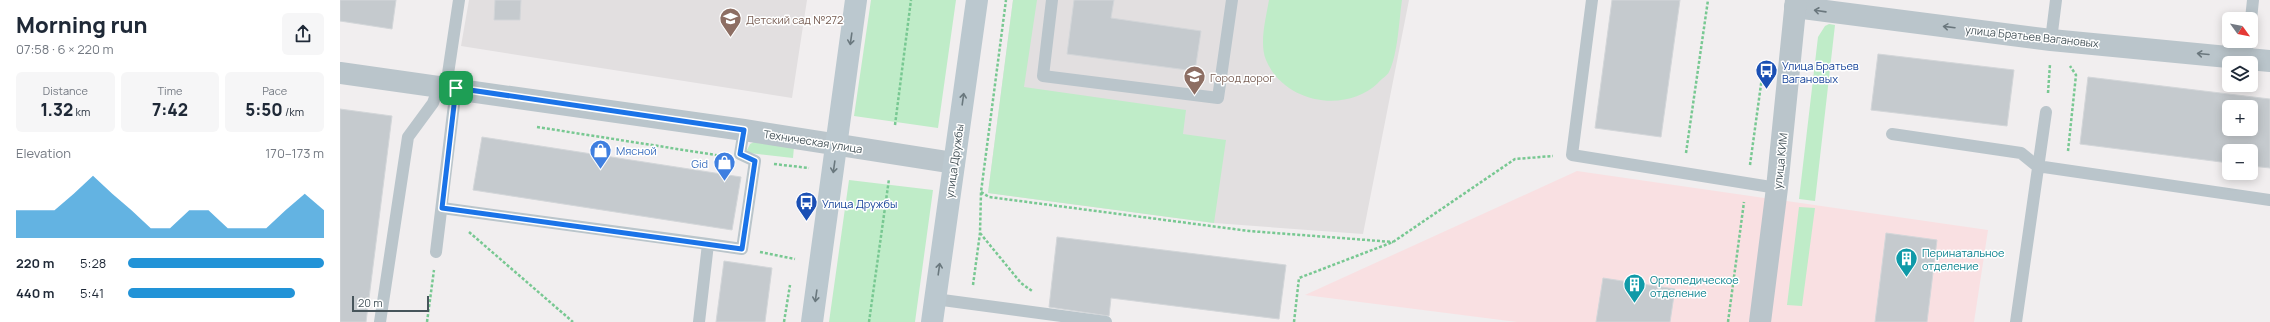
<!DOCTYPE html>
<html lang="en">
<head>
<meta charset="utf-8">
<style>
	:root { --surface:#fff; --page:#f6f6f7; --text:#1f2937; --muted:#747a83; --accent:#2293d7 }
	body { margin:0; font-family:Manrope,sans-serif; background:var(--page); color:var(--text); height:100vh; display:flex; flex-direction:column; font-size:15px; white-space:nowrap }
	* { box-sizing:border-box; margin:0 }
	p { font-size:13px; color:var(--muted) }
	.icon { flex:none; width:22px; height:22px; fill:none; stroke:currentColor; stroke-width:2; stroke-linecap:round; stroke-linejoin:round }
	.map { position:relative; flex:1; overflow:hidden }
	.sheet { display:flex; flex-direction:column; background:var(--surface); width:340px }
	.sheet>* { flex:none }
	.needle { width:26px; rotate:123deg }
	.buttons { position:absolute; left:1882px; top:12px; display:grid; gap:8px }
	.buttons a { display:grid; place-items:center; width:36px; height:36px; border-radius:6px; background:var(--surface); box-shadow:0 2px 10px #0003; font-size:20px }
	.scale { position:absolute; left:12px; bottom:10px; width:77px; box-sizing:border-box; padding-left:4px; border:2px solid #47555b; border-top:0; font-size:11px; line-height:14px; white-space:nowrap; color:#47555b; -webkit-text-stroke:3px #fff; paint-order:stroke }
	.pin { position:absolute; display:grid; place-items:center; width:34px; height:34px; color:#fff; margin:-17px; border-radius:8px; box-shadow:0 2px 6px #0006 }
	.round { display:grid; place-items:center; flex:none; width:42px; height:42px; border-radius:6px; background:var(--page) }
	.headline { display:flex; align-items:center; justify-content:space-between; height:68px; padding:0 16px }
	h1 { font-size:22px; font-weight:800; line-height:30px }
	.figures { display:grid; grid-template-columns:repeat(3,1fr); gap:6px; height:68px; padding:4px 16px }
	.figures div { display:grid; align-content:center; border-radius:6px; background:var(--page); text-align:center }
	.figures b { font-size:17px; font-weight:800 }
	.figures small { font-size:11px; font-weight:400 }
	.figures p { font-size:11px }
	.chart { height:112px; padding:8px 16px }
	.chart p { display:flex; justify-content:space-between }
	.chart svg { width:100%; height:72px; margin-top:4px; fill:var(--accent); opacity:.7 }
	ul { padding:0 16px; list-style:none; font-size:13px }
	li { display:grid; grid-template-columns:64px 48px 1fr; align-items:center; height:30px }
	li i { height:10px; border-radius:5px; background:var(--accent) }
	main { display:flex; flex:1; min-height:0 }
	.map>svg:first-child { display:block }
	.education { fill:#e2dfe0 }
	.medical { fill:#f9e0e2 }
	.green { fill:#bfecc8 }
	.building { fill:#c5cace; stroke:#d3d6d9; fill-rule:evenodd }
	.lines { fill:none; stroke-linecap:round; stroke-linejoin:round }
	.path { stroke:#78c892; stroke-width:2.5; stroke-dasharray:3 2; stroke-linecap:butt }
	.service { stroke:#bac5cb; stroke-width:12 }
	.minor { stroke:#bac5cb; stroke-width:22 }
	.tertiary { stroke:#bac5cb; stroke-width:22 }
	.secondary { stroke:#bbc8cf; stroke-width:22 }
	.oneway { stroke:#6a777d }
	.oneway2 { stroke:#6a787e }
	.route-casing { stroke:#fff; stroke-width:8 }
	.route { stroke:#1a73e8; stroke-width:5 }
	.labels { text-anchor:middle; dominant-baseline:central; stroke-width:3; stroke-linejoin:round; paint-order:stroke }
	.education-label { font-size:11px; fill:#785e54; stroke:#fff; text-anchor:start }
	.street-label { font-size:11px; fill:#47555b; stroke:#fff }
	.transit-label { font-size:11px; fill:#164399; stroke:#fff; text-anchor:start }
	.shop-label { font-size:11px; fill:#366cbe; stroke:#fff; text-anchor:start }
	.culture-label { font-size:11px; fill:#0d838f; stroke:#fff; text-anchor:start }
</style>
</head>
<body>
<main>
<section class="sheet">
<div class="headline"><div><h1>Morning run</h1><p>07:58 · 6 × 220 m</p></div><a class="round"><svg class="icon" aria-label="share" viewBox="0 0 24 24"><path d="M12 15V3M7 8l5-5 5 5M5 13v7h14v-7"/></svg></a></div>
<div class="figures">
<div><p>Distance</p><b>1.32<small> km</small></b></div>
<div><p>Time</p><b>7:42</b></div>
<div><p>Pace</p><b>5:50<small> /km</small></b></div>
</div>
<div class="chart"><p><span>Elevation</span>170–173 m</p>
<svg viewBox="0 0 160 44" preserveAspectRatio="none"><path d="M0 44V27L10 27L20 27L30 17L40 6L50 17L60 27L70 38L80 38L90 27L100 27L110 38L120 38L130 38L140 27L150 17L160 27V44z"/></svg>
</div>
<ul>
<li><b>220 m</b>5:28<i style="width:100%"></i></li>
<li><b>440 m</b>5:41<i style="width:85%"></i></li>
</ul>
</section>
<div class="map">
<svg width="1930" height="322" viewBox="0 0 1930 322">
	<rect width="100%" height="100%" fill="#f1eeef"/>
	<path class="education" d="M129 0H467L452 98 121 46Z
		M673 0H1069L1023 234 874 223 648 193Z"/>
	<path class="medical" d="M1237 171 1648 230 1634 322H1177L965 295Z"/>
	<path class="green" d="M531 0H616L598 128 514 116Z
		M673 0H697L684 87 846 110 843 134 886 140 874 223 648 193Z
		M929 0H1062C1059 20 1058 54 1049 72 1047 76 1041 79 1038 83 1006 114 944 103 926 60 919 43 926 18 929 0Z
		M1489 24 1495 25 1475 201 1459 199 1478 37 1485 26Z
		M414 142 454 147 453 158 409 153 407 150 410 144Z
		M509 180 593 190 575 322H489Z
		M1459 207 1475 208 1462 306 1447 305Z"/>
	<path class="building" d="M0 0H56L52 29 0 21Z
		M155 0H181L180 20H154Z
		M734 0H774L771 18 861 31 855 71 727 54Z
		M1272 0H1340L1321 137 1255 128Z
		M1538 54 1674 70 1667 126 1531 110Z
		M1748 77 1930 99V168L1911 166V151H1889V163L1740 144ZM1889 107H1911V129H1889Z
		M0 109 52 116 26 322H0Z
		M142 137 401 177 392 230 133 190Z
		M1546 233 1597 240 1587 322H1535Z
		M717 237 946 265 939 319 771 298 769 316 709 307Z
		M384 261 432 268 425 322H376Z
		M1263 278 1335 289 1330 322H1256Z"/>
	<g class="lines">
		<path class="path" d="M1708 93 1710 64
			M555 125 571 0
			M197 127 382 156
			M1728 151 1736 75 1730 66
			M1346 153 1368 0
			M434 164 469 168
			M1410 165 1422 77
			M641 192 649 197 909 231 1053 242
			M129 232 233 322
			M640 233 681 283 692 291
			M420 252 455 259
			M633 285 640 233 641 192 666 0
			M87 322 94 270
			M444 322 450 285
			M529 322 549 179
			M954 322 959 278 1053 242 1175 159 1213 156
			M1388 322 1404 202"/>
		<path class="service" d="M712 0 703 76 878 98 892 0
			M1252 0 1232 155 1437 188
			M1911 19 1913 0
			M1711 40 1716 0
			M1906 58 1908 41
			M106 87 119 0
			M1552 134 1681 153 1697 166 1930 200
			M102 208 368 244 359 322
			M368 244 402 249 415 161 400 154 404 130
			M96 252 116 88
			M595 299 766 322
			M40 322 68 137 93 103 99 86
			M1676 322 1706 112"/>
		<path class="minor" d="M1455 7 1711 40 1930 61
			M0 73 404 130 614 163"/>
		<path class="tertiary" d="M1420 322 1437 188 1456 0"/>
		<path class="secondary" d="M472 322 516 0
			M592 322 637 0"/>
	</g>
	<defs><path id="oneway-shaft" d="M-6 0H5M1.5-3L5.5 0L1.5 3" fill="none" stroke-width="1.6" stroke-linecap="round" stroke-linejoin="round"/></defs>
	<g class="oneway">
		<use href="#oneway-shaft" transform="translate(1480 11) rotate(-172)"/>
		<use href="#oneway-shaft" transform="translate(1609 27) rotate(-173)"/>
		<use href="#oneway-shaft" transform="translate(1863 54) rotate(-175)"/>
	</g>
	<g class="oneway2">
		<use href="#oneway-shaft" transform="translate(511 39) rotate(98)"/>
		<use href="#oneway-shaft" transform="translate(623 99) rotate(-82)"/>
		<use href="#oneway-shaft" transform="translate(494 167) rotate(98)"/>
		<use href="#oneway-shaft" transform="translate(599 269) rotate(-82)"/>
		<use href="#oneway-shaft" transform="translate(476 296) rotate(98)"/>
	</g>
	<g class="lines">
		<defs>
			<path id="route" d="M116 88 404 130 400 154 415 161 402 249 102 208Z"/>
		</defs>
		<use href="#route" class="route-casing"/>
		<use href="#route" class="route"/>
	</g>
	<defs>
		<symbol id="school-pin" viewBox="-11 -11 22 30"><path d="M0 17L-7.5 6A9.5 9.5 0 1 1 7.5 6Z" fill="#8d6e63" stroke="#fff"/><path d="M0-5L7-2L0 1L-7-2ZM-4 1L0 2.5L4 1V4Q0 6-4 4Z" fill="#fff"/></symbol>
		<symbol id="bus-pin" viewBox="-11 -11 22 30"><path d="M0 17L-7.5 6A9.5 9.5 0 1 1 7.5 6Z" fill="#1a4fb4" stroke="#fff"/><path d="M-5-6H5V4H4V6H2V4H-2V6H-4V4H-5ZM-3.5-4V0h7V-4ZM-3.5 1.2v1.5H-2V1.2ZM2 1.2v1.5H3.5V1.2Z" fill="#fff"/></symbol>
		<symbol id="shop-pin" viewBox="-11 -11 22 30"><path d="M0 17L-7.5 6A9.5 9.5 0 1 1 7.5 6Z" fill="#3f7fe0" stroke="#fff"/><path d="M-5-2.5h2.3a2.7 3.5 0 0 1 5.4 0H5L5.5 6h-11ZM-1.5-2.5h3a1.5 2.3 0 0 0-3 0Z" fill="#fff"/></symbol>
		<symbol id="building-pin" viewBox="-11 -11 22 30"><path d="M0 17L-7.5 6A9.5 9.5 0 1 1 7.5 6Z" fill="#0f9aa8" stroke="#fff"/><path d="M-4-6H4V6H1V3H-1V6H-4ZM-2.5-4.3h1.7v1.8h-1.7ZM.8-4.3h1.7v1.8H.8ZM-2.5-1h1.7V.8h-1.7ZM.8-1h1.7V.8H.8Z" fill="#fff"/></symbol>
	</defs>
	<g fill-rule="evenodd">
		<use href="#school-pin" x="378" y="6" width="25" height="34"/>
		<use href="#bus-pin" x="1414" y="58" width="25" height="34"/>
		<use href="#school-pin" x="842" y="64" width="25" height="34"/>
		<use href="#shop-pin" x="248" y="138" width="25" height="34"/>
		<use href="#shop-pin" x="372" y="150" width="25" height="34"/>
		<use href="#bus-pin" x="454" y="190" width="25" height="34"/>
		<use href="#building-pin" x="1554" y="246" width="25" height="34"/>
		<use href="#building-pin" x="1282" y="272" width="25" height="34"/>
	</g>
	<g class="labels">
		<g class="education-label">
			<text x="406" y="19">Детский сад №272</text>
			<text x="870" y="77">Город дорог</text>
		</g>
		<g class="street-label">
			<text transform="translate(1692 36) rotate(6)">улица Братьев Вагановых</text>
			<text transform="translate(473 141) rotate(9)">Техническая улица</text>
			<text transform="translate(614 161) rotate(-82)">улица Дружбы</text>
			<text transform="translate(1440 161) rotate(-84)">улица КИМ</text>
		</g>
		<g class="transit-label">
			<text x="1442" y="65">Улица Братьев<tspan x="1442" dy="13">Вагановых</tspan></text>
			<text x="482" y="203">Улица Дружбы</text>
		</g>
		<g class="shop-label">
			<text x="276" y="150">Мясной</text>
			<text x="368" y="163" text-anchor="end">Gid</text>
		</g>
		<g class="culture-label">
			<text x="1582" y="252">Перинатальное<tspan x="1582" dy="13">отделение</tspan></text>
			<text x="1310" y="279">Ортопедическое<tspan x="1310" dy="13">отделение</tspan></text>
		</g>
	</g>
</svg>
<div class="buttons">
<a><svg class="needle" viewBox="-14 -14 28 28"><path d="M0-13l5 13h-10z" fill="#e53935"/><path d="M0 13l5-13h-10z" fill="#747a83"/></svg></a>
<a><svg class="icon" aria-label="layers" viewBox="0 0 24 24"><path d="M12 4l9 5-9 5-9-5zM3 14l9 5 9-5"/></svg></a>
<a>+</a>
<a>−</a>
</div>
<div class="scale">20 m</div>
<div class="pin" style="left:116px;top:88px;background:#1e9e55"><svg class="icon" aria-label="arrive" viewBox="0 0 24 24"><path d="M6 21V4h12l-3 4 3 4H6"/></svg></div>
</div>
</main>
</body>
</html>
